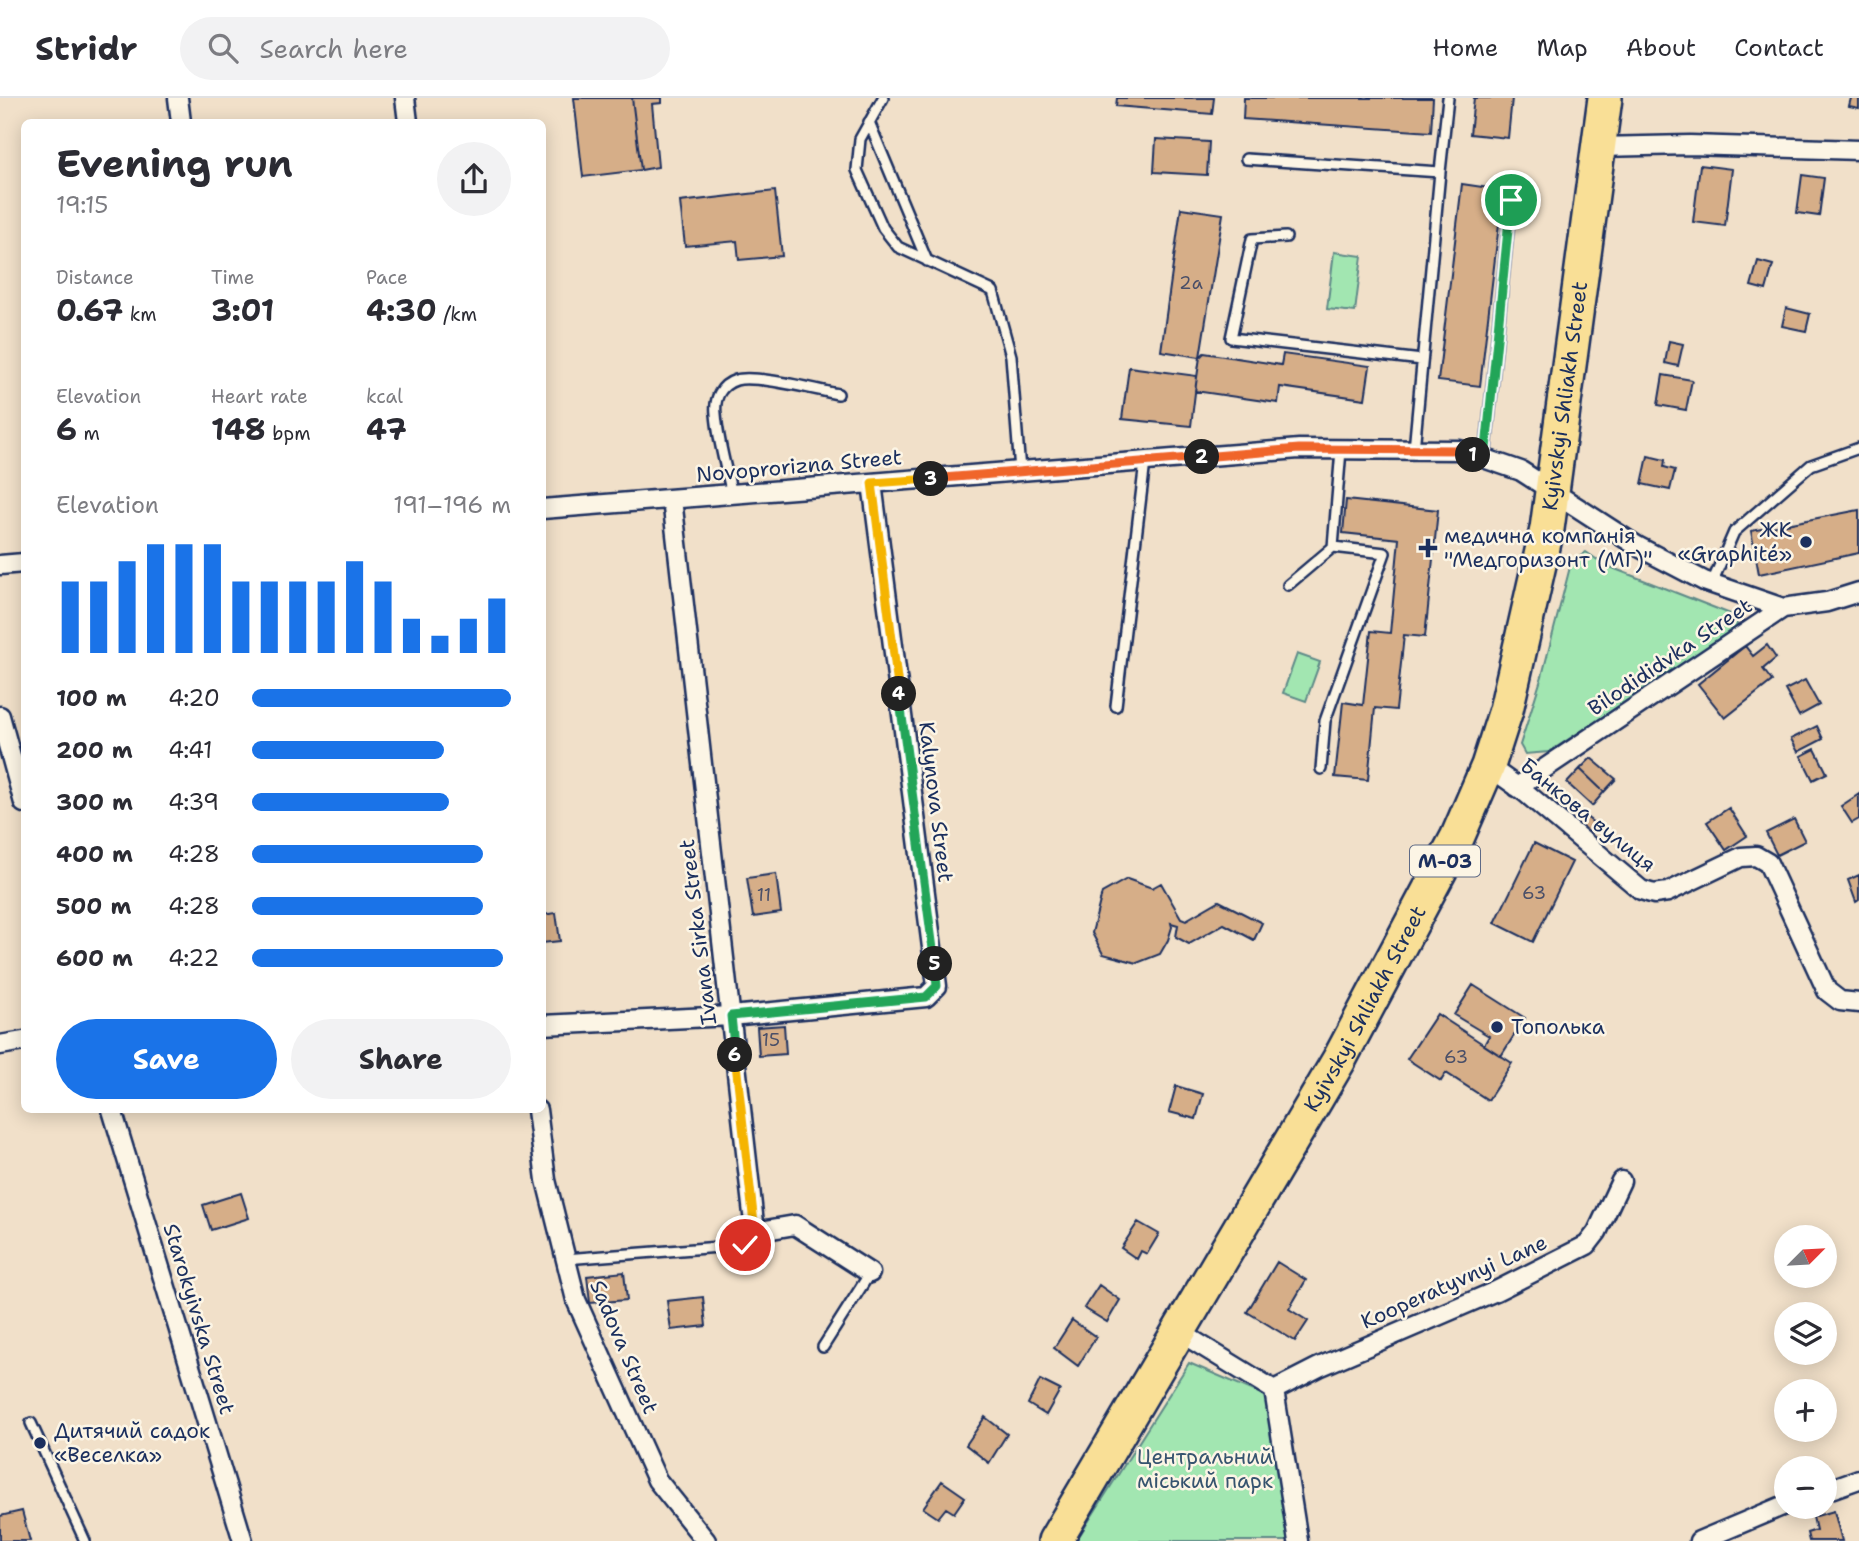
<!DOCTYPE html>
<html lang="en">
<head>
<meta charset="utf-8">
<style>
	:root { --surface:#fff; --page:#f2f2f3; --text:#2b2b33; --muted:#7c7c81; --line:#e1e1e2; --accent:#1a73e8 }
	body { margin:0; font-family:"Shantell Sans",sans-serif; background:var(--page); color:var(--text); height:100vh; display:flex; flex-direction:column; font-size:26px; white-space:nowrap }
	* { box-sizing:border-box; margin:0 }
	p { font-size:23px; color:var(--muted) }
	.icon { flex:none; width:38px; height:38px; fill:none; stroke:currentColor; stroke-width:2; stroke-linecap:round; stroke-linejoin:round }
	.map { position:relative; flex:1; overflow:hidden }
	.details { position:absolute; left:21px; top:21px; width:525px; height:994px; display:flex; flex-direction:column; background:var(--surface); border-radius:10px; box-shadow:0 4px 18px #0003 }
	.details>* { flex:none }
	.needle { width:46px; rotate:66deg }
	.tools { position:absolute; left:1774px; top:1127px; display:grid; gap:14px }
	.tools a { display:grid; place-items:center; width:63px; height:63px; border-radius:50%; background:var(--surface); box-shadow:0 4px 18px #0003; font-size:35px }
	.pin { position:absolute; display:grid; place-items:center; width:60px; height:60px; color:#fff; margin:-30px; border:4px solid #fff; border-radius:50%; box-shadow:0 2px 7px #0007 }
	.km { position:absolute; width:35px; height:35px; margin:-18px; border-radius:50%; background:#222; color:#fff; font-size:19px; line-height:35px; text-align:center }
	.round { display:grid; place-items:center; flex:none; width:74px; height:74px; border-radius:37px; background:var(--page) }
	.summary { display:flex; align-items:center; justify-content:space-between; height:119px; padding:0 35px }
	h1 { font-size:38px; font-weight:700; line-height:52px }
	.figures { display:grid; grid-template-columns:repeat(3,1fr); gap:10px; height:119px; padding:7px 35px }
	.figures div { display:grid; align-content:center }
	.figures b { font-size:30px; font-weight:700 }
	.figures small { font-size:19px; font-weight:400 }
	.figures p { font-size:19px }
	.chart { height:196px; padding:14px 35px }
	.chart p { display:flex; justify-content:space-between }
	.chart svg { width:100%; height:126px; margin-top:7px; stroke:var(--accent); stroke-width:6 }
	.primary-button { display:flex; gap:14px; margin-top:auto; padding:14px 35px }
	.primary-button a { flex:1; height:80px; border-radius:42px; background:var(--accent); color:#fff; font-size:28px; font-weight:700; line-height:80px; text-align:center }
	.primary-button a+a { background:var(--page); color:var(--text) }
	ul { padding:0 35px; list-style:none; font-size:23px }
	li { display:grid; grid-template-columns:112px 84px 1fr; align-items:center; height:52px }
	li i { height:18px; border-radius:9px; background:var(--accent) }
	header { display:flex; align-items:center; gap:42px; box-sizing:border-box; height:98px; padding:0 35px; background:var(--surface); border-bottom:2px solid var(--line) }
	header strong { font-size:33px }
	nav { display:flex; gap:38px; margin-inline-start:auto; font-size:24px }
	.search { width:490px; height:63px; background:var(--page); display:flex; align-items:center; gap:18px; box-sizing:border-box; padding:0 24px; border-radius:38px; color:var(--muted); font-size:26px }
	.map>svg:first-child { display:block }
	.green { fill:#a2e6b1; stroke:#5e8a88; stroke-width:2 }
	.building { fill:#d6ae88; stroke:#1b2f5e; stroke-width:2 }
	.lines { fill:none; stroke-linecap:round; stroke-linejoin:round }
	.lane-casing { stroke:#1b2f5e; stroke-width:14 }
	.street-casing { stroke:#1b2f5e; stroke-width:23 }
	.highway-casing { stroke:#1b2f5e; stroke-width:38 }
	.lane { stroke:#fcf5e5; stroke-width:9 }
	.street { stroke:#fcf5e5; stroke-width:18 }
	.highway { stroke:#f9df96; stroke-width:33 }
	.split-1-casing { stroke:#fff; stroke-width:14 }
	.split-2-casing { stroke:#fff; stroke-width:14 }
	.split-3-casing { stroke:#fff; stroke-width:14 }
	.split-4-casing { stroke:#fff; stroke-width:14 }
	.split-5-casing { stroke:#fff; stroke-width:14 }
	.split-6-casing { stroke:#fff; stroke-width:14 }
	.split-7-casing { stroke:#fff; stroke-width:14 }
	.split-1 { stroke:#22a559; stroke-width:9 }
	.split-2 { stroke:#f0652b; stroke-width:9 }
	.split-3 { stroke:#f0652b; stroke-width:9 }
	.split-4 { stroke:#f5b400; stroke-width:9 }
	.split-5 { stroke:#22a559; stroke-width:9 }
	.split-6 { stroke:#22a559; stroke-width:9 }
	.split-7 { stroke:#f5b400; stroke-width:9 }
	.poi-dot { fill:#1b2f5e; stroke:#fcf5e5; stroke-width:2.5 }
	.labels { text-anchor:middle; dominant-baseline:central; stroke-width:5; stroke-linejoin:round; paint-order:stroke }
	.number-label { font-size:18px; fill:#4a4f68 }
	.shield { fill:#fcf5e5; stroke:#5e6a86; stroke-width:2 }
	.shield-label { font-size:19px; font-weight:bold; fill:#1b2f5e }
	.street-label { font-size:21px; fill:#1b2f5e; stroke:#fcf5e5 }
	.poi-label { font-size:21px; fill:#1b2f5e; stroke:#fcf5e5; text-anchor:start }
	.park-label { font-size:21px; fill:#36546f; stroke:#fcf5e5 }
</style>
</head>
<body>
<header>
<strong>Stridr</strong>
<div class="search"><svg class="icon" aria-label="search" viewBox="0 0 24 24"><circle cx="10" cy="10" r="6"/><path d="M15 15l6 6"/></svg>Search here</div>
<nav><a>Home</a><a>Map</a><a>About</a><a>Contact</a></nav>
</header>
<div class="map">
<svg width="1859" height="1443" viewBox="0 0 1859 1443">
	<rect width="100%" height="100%" fill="#f1e0c9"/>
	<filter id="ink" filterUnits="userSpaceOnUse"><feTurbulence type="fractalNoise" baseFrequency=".0143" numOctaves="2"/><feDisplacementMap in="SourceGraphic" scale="14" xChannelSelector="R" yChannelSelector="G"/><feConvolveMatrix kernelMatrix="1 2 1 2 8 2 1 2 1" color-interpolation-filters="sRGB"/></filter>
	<g filter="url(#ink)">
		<path class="green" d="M1334 154 1362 158 1355 214 1327 211Z
			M1586 454 1605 467 1738 519 1736 532 1549 654 1525 656 1520 647 1542 578 1571 465Z
			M1297 556 1320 564 1306 603 1283 595Z
			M1189 1265 1266 1298 1288 1443H1076Z"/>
		<path class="building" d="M574 0H632L641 72 583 79Z
			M632 0H662V5L652 6 658 69 641 72Z
			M1117 0H1214L1212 16 1116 8Z
			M1244 0H1433L1431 34 1243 21Z
			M1474 0H1512L1508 40 1470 36Z
			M1851 0H1859V10L1849 8Z
			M1156 41 1209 44 1207 77 1154 74Z
			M1700 67 1732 71 1725 128 1693 124Z
			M1802 77 1824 80 1819 118 1797 115Z
			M1462 86 1503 92 1480 288 1438 283Z
			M775 93 782 158 739 162 737 143 685 148 680 104Z
			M1181 110 1223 116 1200 259 1161 253Z
			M1758 163 1773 167 1766 192 1751 188Z
			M1786 210 1810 216 1806 233 1782 228Z
			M1669 243 1683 246 1678 268 1665 265Z
			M1204 255 1281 267 1283 256 1370 268 1365 301 1280 289 1278 305 1195 293 1200 259Z
			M1129 269 1197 278 1191 328 1122 321Z
			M1663 277 1692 282 1686 312 1658 307Z
			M1648 358 1665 362 1664 369 1675 372 1670 392 1642 386Z
			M1346 402 1438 412 1425 539 1404 537 1396 612 1375 610 1368 682 1335 679 1343 604 1363 607 1371 533 1390 535 1399 441 1343 435Z
			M1859 412V455L1759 476 1751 433Z
			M1767 547 1776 560 1763 571 1772 583 1725 620 1698 586 1745 548 1753 558Z
			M1805 582 1819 607 1799 618 1785 592Z
			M1817 628 1823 641 1798 654 1791 641Z
			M1815 651 1827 675 1813 682 1801 658Z
			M1591 660 1616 681 1604 694 1580 671Z
			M1580 671 1604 694 1592 708 1567 685Z
			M1859 696V721L1852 725 1841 708Z
			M1575 710 1595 726 1584 739 1565 723Z
			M1729 710 1747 738 1726 752 1707 724Z
			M1794 721 1805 743 1777 757 1766 735Z
			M1534 745 1572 764 1533 844 1495 825Z
			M776 776 781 815 753 819 747 780Z
			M1859 777V802L1856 804 1848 782Z
			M1127 781 1152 790 1161 785 1181 820 1186 822 1219 803 1262 825 1254 842 1224 826 1189 846 1176 839 1178 827 1171 825 1172 829 1168 842 1160 856 1137 865 1103 856 1092 835 1102 795Z
			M556 815 560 843 542 845V817Z
			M1473 887 1525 920 1501 958 1484 947 1489 938 1454 917Z
			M1437 916 1512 965 1488 1002 1446 975 1441 983 1407 961Z
			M784 927 786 956 759 958 757 929Z
			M1176 988 1203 996 1196 1021 1169 1014Z
			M241 1095 249 1120 211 1132 203 1107Z
			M1138 1124 1159 1136 1147 1156 1141 1153 1137 1161 1121 1150Z
			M1277 1164 1306 1182 1289 1211 1308 1223 1295 1243 1247 1214Z
			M624 1174 627 1202 590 1205 587 1178Z
			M1099 1187 1120 1202 1107 1224 1084 1210Z
			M703 1199 706 1228 671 1232 667 1203Z
			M1072 1222 1096 1239 1078 1268 1054 1250Z
			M1040 1282 1060 1292 1046 1317 1028 1306Z
			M985 1319 1007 1336 989 1365 966 1347Z
			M942 1383 965 1399 954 1415 946 1410 938 1420 923 1410Z
			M22 1413 30 1443H0V1418Z
			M1834 1413 1842 1443H1809L1807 1435 1816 1432 1813 1419Z"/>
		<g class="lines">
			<defs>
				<path id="lane" d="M883 0 860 41 857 72 883 130 898 149 993 193 1011 258 1020 373
					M869 24 927 163
					M1246 61 1440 74 1448 0
					M1286 139 1252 141 1231 240 1422 262
					M1414 352 1440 74
					M1485 361 1511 102
					M732 396C726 370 718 343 716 316 714 300 721 287 736 282 754 276 817 292 838 296
					M1712 485 1734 434 1811 367 1859 350
					M1288 487 1333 449
					M1116 608 1145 364
					M1321 671 1325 623 1385 455 1333 449 1341 352
					M565 1161 745 1147 755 1134
					M823 1249 870 1175
					M31 1325 85 1443"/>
				<path id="street" d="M178 0 181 24
					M405 0 408 24
					M1598 49 1690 47 1859 52
					M672 401 755 1134 795 1127 870 1175
					M542 411 1299 351 1460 352 1521 373 1637 448 1704 483 1783 510
					M0 467 24 465
					M0 618 24 705
					M1488 668 1526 695 1641 792 1654 796 1668 794 1741 759 1756 758 1768 765 1827 893 1840 903 1859 905
					M1517 689 1783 510 1827 504 1859 494
					M542 927 731 918 926 899 937 888 872 385
					M0 947 24 943
					M112 1012 243 1443
					M537 1012 546 1082 576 1202 657 1382 706 1443
					M1181 1227 1186 1238 1274 1292 1298 1443
					M1274 1292 1319 1269 1496 1193 1587 1147 1597 1134 1621 1083
					M1825 1393 1859 1381
					M1699 1443 1787 1406"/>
				<g id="highway">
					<path id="s1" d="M1055 1443 1339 962 1457 740 1488 668 1506 612 1547 431 1605 0"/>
				</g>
			</defs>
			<use href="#lane" class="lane-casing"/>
			<use href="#street" class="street-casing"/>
			<use href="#highway" class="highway-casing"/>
			<use href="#lane" class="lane"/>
			<use href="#street" class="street"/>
			<use href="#highway" class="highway"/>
		</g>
	</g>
	<g class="lines" filter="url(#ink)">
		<defs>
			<path id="split-1" d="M1473 357 1485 361 1511 102"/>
			<path id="split-2" d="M1202 359 1299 351 1460 352 1473 357"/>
			<path id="split-3" d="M931 381 1202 359"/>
			<path id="split-4" d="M899 596 872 385 931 381"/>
			<path id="split-5" d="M899 596 935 866"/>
			<path id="split-6" d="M735 957 731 918 926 899 937 888 935 866"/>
			<path id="split-7" d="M735 957 755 1134 745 1147"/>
		</defs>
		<use href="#split-1" class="split-1-casing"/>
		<use href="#split-2" class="split-2-casing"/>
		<use href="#split-3" class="split-3-casing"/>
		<use href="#split-4" class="split-4-casing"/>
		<use href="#split-5" class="split-5-casing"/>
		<use href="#split-6" class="split-6-casing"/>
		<use href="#split-7" class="split-7-casing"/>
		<use href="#split-1" class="split-1"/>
		<use href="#split-2" class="split-2"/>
		<use href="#split-3" class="split-3"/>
		<use href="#split-4" class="split-4"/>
		<use href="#split-5" class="split-5"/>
		<use href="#split-6" class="split-6"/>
		<use href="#split-7" class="split-7"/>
	</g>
	<g class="poi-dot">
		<circle cx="1806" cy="444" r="7"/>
		<path d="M1424.5 439.5h7v7h7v7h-7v7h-7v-7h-7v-7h7z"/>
		<circle cx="1497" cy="929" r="7"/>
		<circle cx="40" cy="1345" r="7"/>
	</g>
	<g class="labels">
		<g class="number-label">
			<text x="1191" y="185">2а</text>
			<text x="1534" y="795">63</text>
			<text x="764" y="797">11</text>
			<text x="771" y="942">15</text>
			<text x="1456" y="959">63</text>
		</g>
		<rect class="shield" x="1410" y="747.5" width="70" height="31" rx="5"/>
		<g class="shield-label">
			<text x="1445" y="763">М-03</text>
		</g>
		<g class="street-label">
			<text stroke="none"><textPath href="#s1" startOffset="1267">Kyivskyi Shliakh Street</textPath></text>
			<text transform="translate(799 368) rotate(-5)">Novoprorizna Street</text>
			<text transform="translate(1670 559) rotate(-34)">Bilodididvka Street</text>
			<text transform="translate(936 704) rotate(83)">Kalynova Street</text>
			<text transform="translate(1588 717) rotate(39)">Банкова вулиця</text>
			<text transform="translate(698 834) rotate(-97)">Ivana Sirka Street</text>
			<text stroke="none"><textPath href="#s1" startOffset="616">Kyivskyi Shliakh Street</textPath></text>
			<text transform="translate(1454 1184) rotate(-24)">Kooperatyvnyi Lane</text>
			<text transform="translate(199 1221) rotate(73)">Starokyivska Street</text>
			<text transform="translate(624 1249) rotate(67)">Sadova Street</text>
		</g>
		<g class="poi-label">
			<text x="1792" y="432" text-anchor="end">ЖК<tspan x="1792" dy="24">«Graphité»</tspan></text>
			<text x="1444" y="438">медична компанія<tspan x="1444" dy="24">"Медгоризонт (МГ)"</tspan></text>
			<text x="1511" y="929">Тополька</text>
			<text x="54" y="1333">Дитячий садок<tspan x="54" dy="24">«Веселка»</tspan></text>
		</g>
		<g class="park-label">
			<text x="1205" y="1359">Центральний<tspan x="1205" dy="24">міський парк</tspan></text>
		</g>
	</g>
</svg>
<div class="tools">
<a><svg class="needle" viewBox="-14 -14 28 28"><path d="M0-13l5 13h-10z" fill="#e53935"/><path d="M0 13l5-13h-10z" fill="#7c7c81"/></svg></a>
<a><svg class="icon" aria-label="layers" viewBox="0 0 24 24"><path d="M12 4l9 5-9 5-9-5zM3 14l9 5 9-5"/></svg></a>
<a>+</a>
<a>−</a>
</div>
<div class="pin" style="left:1511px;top:102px;background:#1e9e55"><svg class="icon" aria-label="arrive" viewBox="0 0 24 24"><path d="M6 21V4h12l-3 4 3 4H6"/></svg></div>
<div class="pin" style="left:745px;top:1147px;background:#d93025"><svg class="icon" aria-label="check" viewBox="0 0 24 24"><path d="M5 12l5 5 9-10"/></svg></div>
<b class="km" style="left:1473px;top:357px">1</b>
<b class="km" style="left:1202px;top:359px">2</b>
<b class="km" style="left:931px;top:381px">3</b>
<b class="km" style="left:899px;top:596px">4</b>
<b class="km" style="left:935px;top:866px">5</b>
<b class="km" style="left:735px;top:957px">6</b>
<section class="details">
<div class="summary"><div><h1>Evening run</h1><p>19:15</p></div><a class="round"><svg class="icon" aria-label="share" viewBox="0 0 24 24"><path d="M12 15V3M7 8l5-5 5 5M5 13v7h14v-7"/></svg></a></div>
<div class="figures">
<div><p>Distance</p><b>0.67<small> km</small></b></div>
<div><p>Time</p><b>3:01</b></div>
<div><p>Pace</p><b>4:30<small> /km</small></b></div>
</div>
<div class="figures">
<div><p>Elevation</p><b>6<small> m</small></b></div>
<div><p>Heart rate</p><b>148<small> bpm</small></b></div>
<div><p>kcal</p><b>47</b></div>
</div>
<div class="chart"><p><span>Elevation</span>191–196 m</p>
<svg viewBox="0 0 160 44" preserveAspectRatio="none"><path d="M5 44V19M15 44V19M25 44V12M35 44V6M45 44V6M55 44V6M65 44V19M75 44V19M85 44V19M95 44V19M105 44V12M115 44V19M125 44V32M135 44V38M145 44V32M155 44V25"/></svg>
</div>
<ul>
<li><b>100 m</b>4:20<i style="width:100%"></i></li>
<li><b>200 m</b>4:41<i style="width:74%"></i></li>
<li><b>300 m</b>4:39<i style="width:76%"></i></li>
<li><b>400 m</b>4:28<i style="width:89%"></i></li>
<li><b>500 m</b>4:28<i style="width:89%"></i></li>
<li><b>600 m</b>4:22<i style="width:97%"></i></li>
</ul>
<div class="primary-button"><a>Save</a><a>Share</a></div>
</section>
</div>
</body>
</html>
